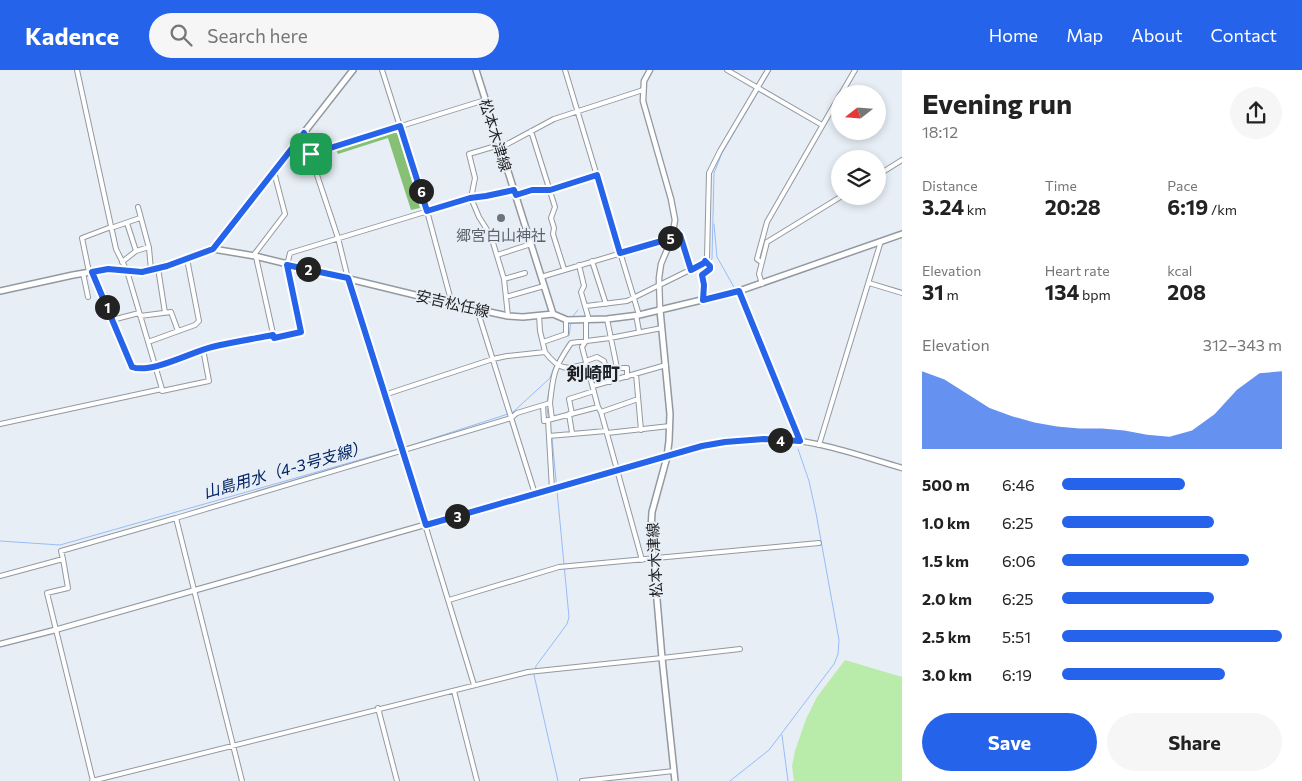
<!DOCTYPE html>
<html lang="en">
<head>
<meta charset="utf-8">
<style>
	:root { --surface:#fff; --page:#f6f6f6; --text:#222; --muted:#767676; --accent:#2563eb }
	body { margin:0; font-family:Commissioner,"Noto Sans JP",sans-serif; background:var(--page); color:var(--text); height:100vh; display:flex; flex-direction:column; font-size:19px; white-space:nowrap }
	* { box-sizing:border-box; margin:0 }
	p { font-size:16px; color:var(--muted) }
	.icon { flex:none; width:28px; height:28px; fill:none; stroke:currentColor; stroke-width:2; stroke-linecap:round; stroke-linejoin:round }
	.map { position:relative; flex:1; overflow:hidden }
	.side { display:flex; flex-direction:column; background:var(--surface); width:400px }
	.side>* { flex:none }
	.needle { width:32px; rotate:253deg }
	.fabs { position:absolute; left:831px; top:15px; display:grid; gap:10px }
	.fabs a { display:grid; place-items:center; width:55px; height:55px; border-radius:50%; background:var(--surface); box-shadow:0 2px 8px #0003; font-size:25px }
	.pin { position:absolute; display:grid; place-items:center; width:42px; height:42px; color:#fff; margin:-21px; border-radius:10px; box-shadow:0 2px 8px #0006 }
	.km { position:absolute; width:25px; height:25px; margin:-12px; border-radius:50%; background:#222; color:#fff; font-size:14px; line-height:25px; text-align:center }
	.round { display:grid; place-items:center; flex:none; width:52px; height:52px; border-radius:26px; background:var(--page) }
	.headline { display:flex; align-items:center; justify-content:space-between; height:85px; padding:0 20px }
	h1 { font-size:28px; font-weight:700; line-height:38px }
	.figures { display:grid; grid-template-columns:repeat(3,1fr); gap:8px; height:85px; padding:5px 20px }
	.figures div { display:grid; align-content:center }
	.figures b { font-size:21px; font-weight:700 }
	.figures small { font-size:14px; font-weight:400 }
	.figures p { font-size:14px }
	.chart { height:140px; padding:10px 20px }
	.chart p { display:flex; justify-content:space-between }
	.chart svg { width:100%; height:90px; margin-top:5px; fill:var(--accent); opacity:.7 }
	.primary-button { display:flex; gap:10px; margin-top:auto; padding:10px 20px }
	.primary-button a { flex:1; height:58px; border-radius:30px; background:var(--accent); color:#fff; font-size:20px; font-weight:700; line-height:58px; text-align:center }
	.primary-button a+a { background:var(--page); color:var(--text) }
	ul { padding:0 20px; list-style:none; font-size:16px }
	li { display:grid; grid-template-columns:80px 60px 1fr; align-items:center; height:38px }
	li i { height:12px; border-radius:6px; background:var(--accent) }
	header { display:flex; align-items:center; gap:30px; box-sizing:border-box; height:70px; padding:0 25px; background:var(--accent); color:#fff }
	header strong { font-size:24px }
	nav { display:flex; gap:28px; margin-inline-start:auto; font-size:18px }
	.search { width:350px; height:45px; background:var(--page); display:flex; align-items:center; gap:12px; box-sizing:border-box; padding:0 18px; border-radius:28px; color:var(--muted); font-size:19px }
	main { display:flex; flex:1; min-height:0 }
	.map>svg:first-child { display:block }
	.green { fill:#b9ecaa }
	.forest { fill:#86c074 }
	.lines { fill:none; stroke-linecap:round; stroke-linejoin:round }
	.stream { stroke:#98bcf9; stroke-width:1 }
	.minor-casing { stroke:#9399a0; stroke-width:6 }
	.tertiary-casing { stroke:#9399a0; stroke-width:7 }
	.secondary-casing { stroke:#9399a0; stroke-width:8 }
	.minor { stroke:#fff; stroke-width:4 }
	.tertiary { stroke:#fff; stroke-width:4.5 }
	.secondary { stroke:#fff; stroke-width:5 }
	.route-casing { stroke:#fff; stroke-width:10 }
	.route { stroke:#2563eb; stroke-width:6 }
	.worship-dot { fill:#6b7280; stroke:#e7eef5; stroke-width:2 }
	.labels { text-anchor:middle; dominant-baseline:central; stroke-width:4; stroke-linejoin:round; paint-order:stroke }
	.street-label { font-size:15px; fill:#1d1f22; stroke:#e7eef5 }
	.worship-label { font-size:15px; fill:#5b616d; stroke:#e7eef5 }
	.water-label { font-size:16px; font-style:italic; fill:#022464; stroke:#e7eef5 }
	.quarter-label { font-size:18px; font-weight:bold; fill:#1d1f22; stroke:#e7eef5 }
</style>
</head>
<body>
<header>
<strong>Kadence</strong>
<div class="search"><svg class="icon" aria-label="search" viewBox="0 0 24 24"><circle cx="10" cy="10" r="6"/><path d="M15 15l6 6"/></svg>Search here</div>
<nav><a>Home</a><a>Map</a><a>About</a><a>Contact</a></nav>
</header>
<main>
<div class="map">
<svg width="902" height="711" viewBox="0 0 902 711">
	<rect width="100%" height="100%" fill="#e7eef5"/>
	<path class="green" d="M845 590 902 607V711H794L792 696 795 681 806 649 817 627Z"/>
	<path class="forest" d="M396 59 420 138 411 140 388 68 338 84 335 78Z"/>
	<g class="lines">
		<path class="stream" d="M714 154 717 187 735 219
			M661 217 702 197 712 189 714 103 722 83 771 0
			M737 226 792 361
			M638 228 658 218
			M572 247 578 240
			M569 266 571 251
			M547 332 550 315
			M547 338 551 364
			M512 343 550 308 554 297
			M552 368 569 547 567 554 536 596 534 605 558 711
			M0 471 60 475 412 375 508 344
			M782 665 788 711
			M730 711 769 680 834 594 838 584 839 570 816 443 809 411 798 379"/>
		<defs>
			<path id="minor" d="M382 0 427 141 452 234
				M565 0 639 245
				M727 0 822 55
				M841 24 855 0
				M531 61 555 137 551 148 554 158 553 164 564 199
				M303 63 338 168 351 221 402 379 474 615
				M311 84 485 30
				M878 105 902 90
				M516 125 532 120 550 119 597 105
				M138 137 149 178 151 200
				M127 153 136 181
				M111 158 140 148
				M673 163 680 165 691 199
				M497 185 531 174
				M253 186 285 144 274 102
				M256 187 274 268 301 262 287 195 290 183 471 128 486 126 514 120
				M592 191 606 234
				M122 192 136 181 149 177
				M761 192 757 189 767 152 840 25
				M579 195 584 216 581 222 589 250
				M158 198 165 243
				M89 202 82 168 111 157
				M92 202 132 297C153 304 190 282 212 277 232 272 253 269 273 265
				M83 203 88 227
				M541 207 672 168
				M504 209 525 203
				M869 213 902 223
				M762 214 759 204 767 172 842 126
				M739 221 800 371
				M506 227 544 216
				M703 230 704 215 702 205 709 199 710 196 705 191
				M586 236 627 231 704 193 707 188 709 103 720 81 768 0
				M477 239 535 424
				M636 245 639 261
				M140 246 171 242 178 261
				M508 246 504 209 491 166 479 147 471 128 475 108 469 84 496 76 500 78 554 49 643 20
				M607 249 617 298H627V307
				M112 250 139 243
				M586 250V271L582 277 598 337 601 342 642 490
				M148 272 195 255 199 251 187 189
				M543 272 566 264V250
				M545 282C559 300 565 300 586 294
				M586 291 597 287 604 291 610 312
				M636 304 641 360
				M593 316 666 295
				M162 321 209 311 203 279
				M384 325 493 289 507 286 545 282 540 261 539 245
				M550 333 552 349
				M543 336 544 351 548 350 552 419
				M601 342 638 329
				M569 344 572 363
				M572 344 569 329 594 321
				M548 350 598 337
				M0 354 162 319 127 201 116 179 77 0
				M607 363 670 356
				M549 366 606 361
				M819 375 881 171
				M176 448 511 348 517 343 550 333C553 304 554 298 571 273L610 268 662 258
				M63 489 61 481 176 448 242 711
				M0 506 63 489 68 518 47 523 93 711
				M449 530 559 497 819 473
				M454 621 477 711
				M378 638 397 711
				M92 711 528 602 662 588 740 579
				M582 711 674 701"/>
			<path id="tertiary" d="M650 0 644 11 643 31 671 129 675 150 672 168 661 194 659 208 660 240
				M0 574 55 560 702 376C722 373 742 369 763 369 810 367 857 385 902 398"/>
			<path id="secondary" d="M476 0 553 244
				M213 179 353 0
				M0 221 73 205 108 199 142 202 167 196 213 179 255 186 452 234 508 246 523 247 553 244 567 250 607 249 639 245 739 221 902 164
				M660 240 670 344 669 371 667 387 652 442 651 460 662 588 675 711"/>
		</defs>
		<use href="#minor" class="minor-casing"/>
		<use href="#tertiary" class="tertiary-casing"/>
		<use href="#secondary" class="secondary-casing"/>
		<use href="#minor" class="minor"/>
		<use href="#tertiary" class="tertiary"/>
		<use href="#secondary" class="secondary"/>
	</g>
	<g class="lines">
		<defs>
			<path id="route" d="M400 56 427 141 470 128 486 126 514 120 516 125 532 120H550L597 105 620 183 672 168V163L680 165 691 200 704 193 705 191 710 196V199L702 205 704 215 703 230 739 221 800 371 764 369 725 372 702 376 426 455 348 208 287 195 301 262 274 268 273 265C253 269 232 272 212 277 191 282 152 304 132 297L92 202 108 199 142 202 167 196 213 179 304 63 311 84Z"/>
		</defs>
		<use href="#route" class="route-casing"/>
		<use href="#route" class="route"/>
	</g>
	<circle class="worship-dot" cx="501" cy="148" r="5"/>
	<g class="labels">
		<g class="street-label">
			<text transform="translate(496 65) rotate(73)">松本木津線</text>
			<text transform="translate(453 233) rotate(13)">安吉松任線</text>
			<text transform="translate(654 490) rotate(-93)">松本木津線</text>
		</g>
		<g class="worship-label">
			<text x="501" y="165">郷宮白山神社</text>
		</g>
		<g class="water-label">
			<text transform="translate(285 399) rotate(-16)">山島用水（4-3号支線）</text>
		</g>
		<g class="quarter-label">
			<text x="593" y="303">剣崎町</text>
		</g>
	</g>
</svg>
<div class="fabs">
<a><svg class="needle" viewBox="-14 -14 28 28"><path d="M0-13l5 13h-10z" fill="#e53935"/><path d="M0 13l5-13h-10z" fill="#767676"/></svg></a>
<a><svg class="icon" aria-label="layers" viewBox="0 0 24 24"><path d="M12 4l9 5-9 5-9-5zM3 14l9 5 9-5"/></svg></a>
</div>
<div class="pin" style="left:311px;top:84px;background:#1e9e55"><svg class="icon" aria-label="arrive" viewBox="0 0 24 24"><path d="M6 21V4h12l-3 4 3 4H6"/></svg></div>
<b class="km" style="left:107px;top:237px">1</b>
<b class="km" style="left:308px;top:199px">2</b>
<b class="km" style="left:457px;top:446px">3</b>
<b class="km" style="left:780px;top:370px">4</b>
<b class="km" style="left:670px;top:168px">5</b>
<b class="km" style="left:421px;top:121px">6</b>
</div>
<section class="side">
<div class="headline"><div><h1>Evening run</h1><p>18:12</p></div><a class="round"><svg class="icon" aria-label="share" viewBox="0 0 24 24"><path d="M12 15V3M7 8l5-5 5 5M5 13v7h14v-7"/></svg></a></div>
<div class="figures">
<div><p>Distance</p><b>3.24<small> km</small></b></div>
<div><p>Time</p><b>20:28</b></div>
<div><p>Pace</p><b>6:19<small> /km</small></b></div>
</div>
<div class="figures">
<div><p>Elevation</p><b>31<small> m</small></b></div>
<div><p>Heart rate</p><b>134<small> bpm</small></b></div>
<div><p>kcal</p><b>208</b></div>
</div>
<div class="chart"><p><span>Elevation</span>312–343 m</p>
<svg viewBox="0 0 160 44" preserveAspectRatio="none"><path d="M0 44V6L10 10L20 17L30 24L40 28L50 31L60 33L70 34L80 34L90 35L100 37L110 38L120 35L130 27L140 15L150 7L160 6V44z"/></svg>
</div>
<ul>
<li><b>500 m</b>6:46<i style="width:56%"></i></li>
<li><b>1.0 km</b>6:25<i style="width:69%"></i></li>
<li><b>1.5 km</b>6:06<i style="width:85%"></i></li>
<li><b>2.0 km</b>6:25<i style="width:69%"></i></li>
<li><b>2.5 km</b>5:51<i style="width:100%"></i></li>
<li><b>3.0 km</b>6:19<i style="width:74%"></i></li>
</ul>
<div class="primary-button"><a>Save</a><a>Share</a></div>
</section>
</main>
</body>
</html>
